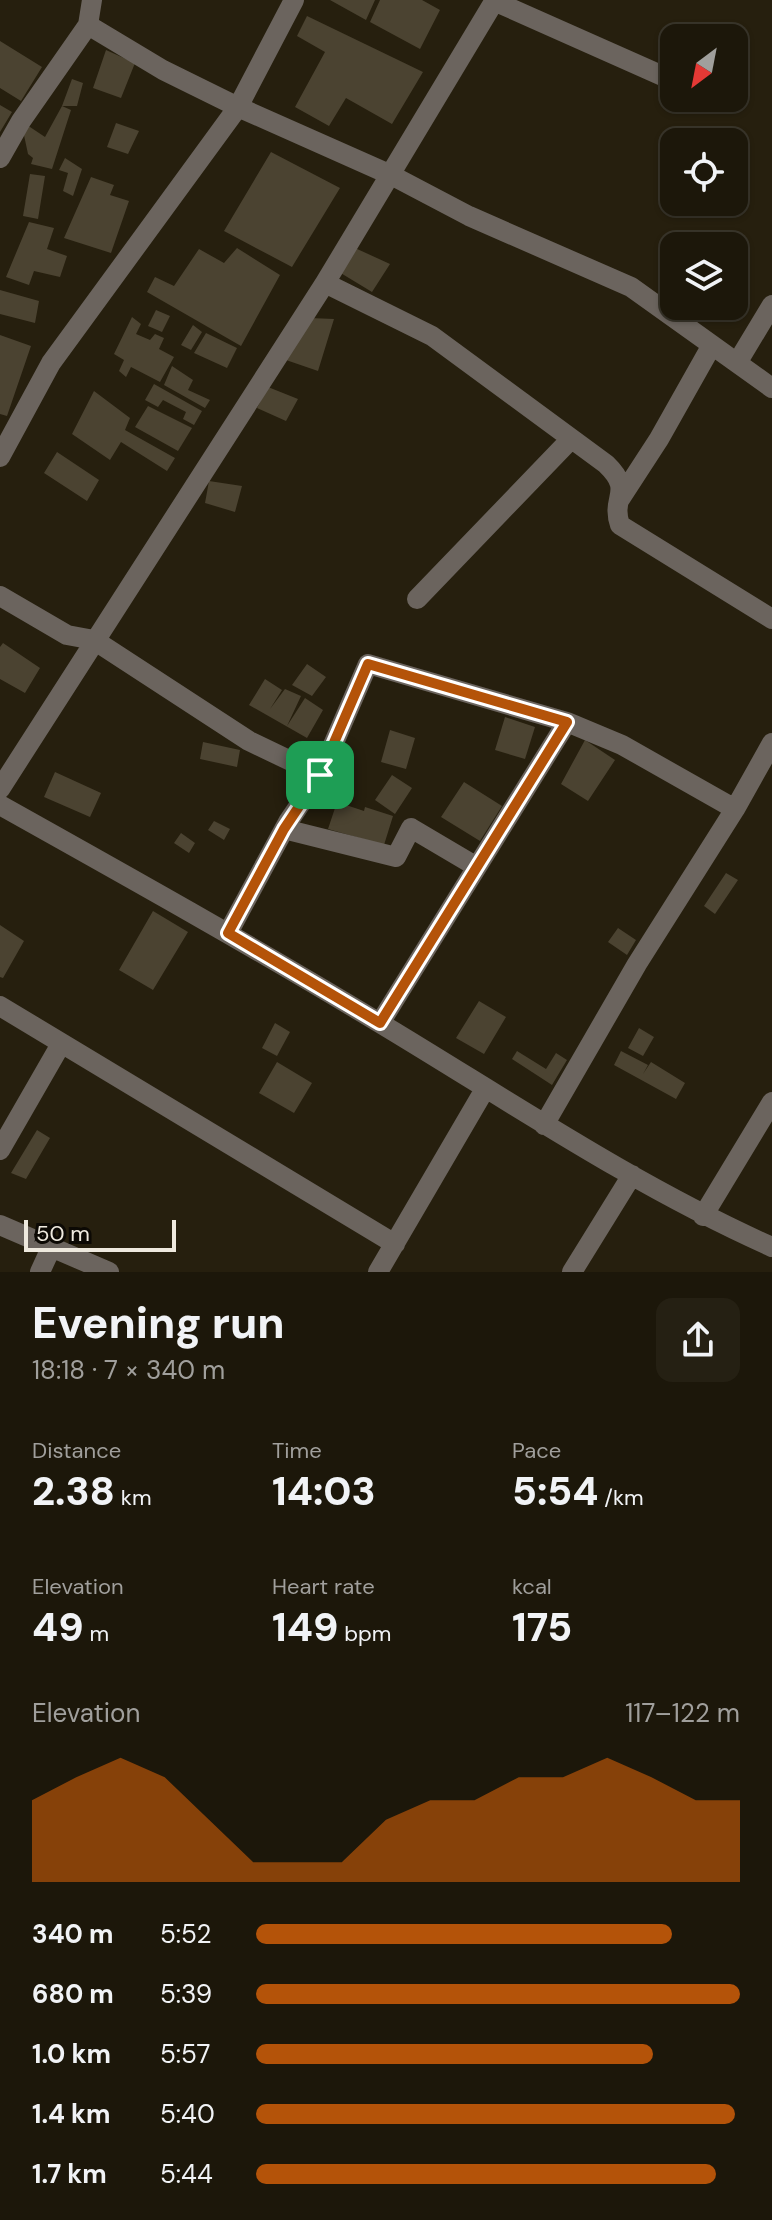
<!DOCTYPE html>
<html lang="en">
<head>
<meta charset="utf-8">
<style>
	:root { --surface:#1c170a; --page:#252013; --text:#f1f3f6; --muted:#a09f9c; --line:#3a362b; --accent:#b45309 }
	body { margin:0; font-family:"DM Sans",sans-serif; background:var(--page); color:var(--text); height:100vh; display:flex; flex-direction:column; font-size:30px; white-space:nowrap }
	* { box-sizing:border-box; margin:0 }
	p { font-size:26px; color:var(--muted) }
	.icon { flex:none; width:44px; height:44px; fill:none; stroke:currentColor; stroke-width:2; stroke-linecap:round; stroke-linejoin:round }
	.map { position:relative; height:1272px; overflow:hidden }
	.drawer { display:flex; flex-direction:column; background:var(--surface); flex:1 }
	.drawer>* { flex:none }
	.needle { width:52px; rotate:212deg }
	.buttons { position:absolute; left:660px; top:24px; display:grid; gap:16px }
	.buttons a { display:grid; place-items:center; width:88px; height:88px; border-radius:16px; background:var(--surface); box-shadow:0 2px 6px #0004,0 0 0 2px var(--line); font-size:40px }
	.scale { position:absolute; left:24px; bottom:20px; width:152px; box-sizing:border-box; padding-left:8px; border:4px solid #eee9de; border-top:0; font-size:22px; line-height:28px; white-space:nowrap; color:#eee9de; -webkit-text-stroke:6px #0c0904; paint-order:stroke }
	.pin { position:absolute; display:grid; place-items:center; width:68px; height:68px; color:#fff; margin:-34px; border-radius:16px; box-shadow:0 4px 12px #0006 }
	.round { display:grid; place-items:center; flex:none; width:84px; height:84px; border-radius:16px; background:var(--page) }
	.headline { display:flex; align-items:center; justify-content:space-between; height:136px; padding:0 32px }
	h1 { font-size:44px; font-weight:800; line-height:60px }
	.figures { display:grid; grid-template-columns:repeat(3,1fr); gap:12px; height:136px; padding:8px 32px }
	.figures div { display:grid; align-content:center }
	.figures b { font-size:40px; font-weight:800 }
	.figures small { font-size:22px; font-weight:400 }
	.figures p { font-size:22px }
	.chart { height:224px; padding:16px 32px }
	.chart p { display:flex; justify-content:space-between }
	.chart svg { width:100%; height:144px; margin-top:8px; fill:var(--accent); opacity:.7 }
	ul { padding:0 32px; list-style:none; font-size:26px }
	li { display:grid; grid-template-columns:128px 96px 1fr; align-items:center; height:60px }
	li i { height:20px; border-radius:10px; background:var(--accent) }
	.map>svg:first-child { display:block }
	.building { fill:#4b4331 }
	.lines { fill:none; stroke-linecap:round; stroke-linejoin:round }
	.street { stroke:#6b645e; stroke-width:20 }
	.route-casing { stroke:#fff; stroke-width:16 }
	.route { stroke:#b45309; stroke-width:10 }
</style>
</head>
<body>
<div class="map">
<svg width="772" height="1272" viewBox="0 0 772 1272">
	<rect width="100%" height="100%" fill="#261f0e"/>
	<path class="building" d="M330 0H375L366 20Z
		M380 0H422L440 10 420 49 370 22Z
		M307 16 423 72 392 124 346 98 329 126 295 107 325 52 297 36Z
		M0 41 42 67 21 101 0 88Z
		M106 50 135 63 121 98 93 88Z
		M72 79 83 83 77 106H62L71 110 52 169 31 164 33 158 28 154 21 121 45 137 62 106Z
		M0 105 12 112 0 132Z
		M116 123 139 131 128 154 107 147Z
		M271 152 340 188 292 267 224 231Z
		M65 158 82 169 73 196 63 191 68 173 59 170Z
		M30 174 45 176 38 219 23 216Z
		M91 177 114 185 110 195 129 201 111 253 64 238Z
		M29 222 54 228 47 249 67 256 60 277 34 271 29 285 6 277Z
		M237 248 280 275 241 346 147 292 155 277 174 286 199 249 224 263Z
		M355 248 390 264 372 292 339 272Z
		M0 290 39 301 35 323 0 314Z
		M156 310 170 316 162 332 148 326Z
		M132 317 141 324 136 334 150 340 155 334 164 338 159 349 174 357 160 382 131 367 126 377 119 371 124 360 114 354Z
		M310 318 334 319 318 371 286 360Z
		M193 325 202 332 191 350 181 345Z
		M206 333 237 348 227 368 194 353Z
		M0 335 31 346 7 416 0 414Z
		M172 366 193 380 188 390 210 400 205 408 164 385Z
		M154 384 202 411 194 425 183 419 186 412 163 400 158 407 145 400Z
		M268 387 298 399 286 421 257 408Z
		M94 391 130 418 125 430 175 458 167 471 121 442 110 460 72 434Z
		M148 406 192 428 178 451 135 427Z
		M57 452 99 480 87 501 44 473Z
		M209 481 242 486 235 512 205 503Z
		M3 643 40 668 25 693 0 679V647Z
		M307 664 326 677 312 696 292 685Z
		M265 679 282 690 270 709 285 689 301 696 287 726 305 698 323 710 307 738 249 705Z
		M505 717 535 727 525 759 495 750Z
		M390 730 415 738 406 769 381 762Z
		M585 740 615 760 588 801 561 784Z
		M203 742 240 750 237 767 200 759Z
		M55 772 101 793 90 817 44 797Z
		M392 775 412 788 395 814 375 800Z
		M464 782 502 806 480 841 441 817Z
		M337 802 364 811 365 807 393 816 384 845 328 829Z
		M214 821 230 829 224 840 208 830Z
		M181 833 195 843 189 853 174 843Z
		M726 873 738 880 715 914 704 906Z
		M153 911 188 932 153 990 119 970Z
		M0 925 24 941 3 978 0 977Z
		M618 928 636 940 627 955 608 942Z
		M479 1001 506 1017 484 1054 456 1038Z
		M275 1023 290 1032 277 1056 262 1048Z
		M639 1028 654 1037 643 1056 628 1048Z
		M517 1051 546 1069 556 1053 567 1060 552 1085 512 1059Z
		M621 1051 648 1065 643 1074 651 1062 685 1083 676 1099 614 1065Z
		M277 1062 312 1083 294 1113 259 1093Z
		M37 1130 50 1138 26 1179 11 1173Z"/>
	<g class="lines">
		<path class="street" d="M92 0 88 25 163 70 238 107 391 175 469 216 631 287 772 388
			M494 1 674 81
			M0 158 21 121 88 25
			M325 283 432 336 606 464C635 492 610 496 620 525L772 619
			M737 363 772 305
			M0 457 51 363 238 107 294 0
			M620 499 659 439 712 345
			M0 596 67 635 94 640 249 741 320 775 368 664 567 722 622 745 735 809
			M417 599 571 439
			M0 789 325 283 495 0
			M0 805C127 876 254 947 378 1022 508 1100 633 1185 772 1247
			M284 829 396 857 411 828 477 867
			M228 933 288 822 320 775
			M0 1006 395 1244
			M380 1023 567 722
			M544 1125 637 964 735 809 772 743
			M0 1150 61 1044
			M703 1216 772 1102
			M0 1225 109 1272
			M40 1272 51 1248
			M378 1272 485 1089
			M572 1272 632 1175"/>
	</g>
	<g class="lines">
		<defs>
			<path id="route" d="M368 664 567 722 380 1023 228 933 284 829 320 775Z"/>
		</defs>
		<use href="#route" class="route-casing"/>
		<use href="#route" class="route"/>
	</g>
</svg>
<div class="buttons">
<a><svg class="needle" viewBox="-14 -14 28 28"><path d="M0-13l5 13h-10z" fill="#e53935"/><path d="M0 13l5-13h-10z" fill="#a09f9c"/></svg></a>
<a><svg class="icon" aria-label="locate" viewBox="0 0 24 24"><circle cx="12" cy="12" r="6"/><path d="M12 2v4M12 18v4M2 12h4M18 12h4"/></svg></a>
<a><svg class="icon" aria-label="layers" viewBox="0 0 24 24"><path d="M12 4l9 5-9 5-9-5zM3 14l9 5 9-5"/></svg></a>
</div>
<div class="scale">50 m</div>
<div class="pin" style="left:320px;top:775px;background:#1e9e55"><svg class="icon" aria-label="arrive" viewBox="0 0 24 24"><path d="M6 21V4h12l-3 4 3 4H6"/></svg></div>
</div>
<section class="drawer">
<div class="headline"><div><h1>Evening run</h1><p>18:18 · 7 × 340 m</p></div><a class="round"><svg class="icon" aria-label="share" viewBox="0 0 24 24"><path d="M12 15V3M7 8l5-5 5 5M5 13v7h14v-7"/></svg></a></div>
<div class="figures">
<div><p>Distance</p><b>2.38<small> km</small></b></div>
<div><p>Time</p><b>14:03</b></div>
<div><p>Pace</p><b>5:54<small> /km</small></b></div>
</div>
<div class="figures">
<div><p>Elevation</p><b>49<small> m</small></b></div>
<div><p>Heart rate</p><b>149<small> bpm</small></b></div>
<div><p>kcal</p><b>175</b></div>
</div>
<div class="chart"><p><span>Elevation</span>117–122 m</p>
<svg viewBox="0 0 160 44" preserveAspectRatio="none"><path d="M0 44V19L10 12L20 6L30 12L40 25L50 38L60 38L70 38L80 25L90 19L100 19L110 12L120 12L130 6L140 12L150 19L160 19V44z"/></svg>
</div>
<ul>
<li><b>340 m</b>5:52<i style="width:86%"></i></li>
<li><b>680 m</b>5:39<i style="width:100%"></i></li>
<li><b>1.0 km</b>5:57<i style="width:82%"></i></li>
<li><b>1.4 km</b>5:40<i style="width:99%"></i></li>
<li><b>1.7 km</b>5:44<i style="width:95%"></i></li>
</ul>
</section>
</body>
</html>
